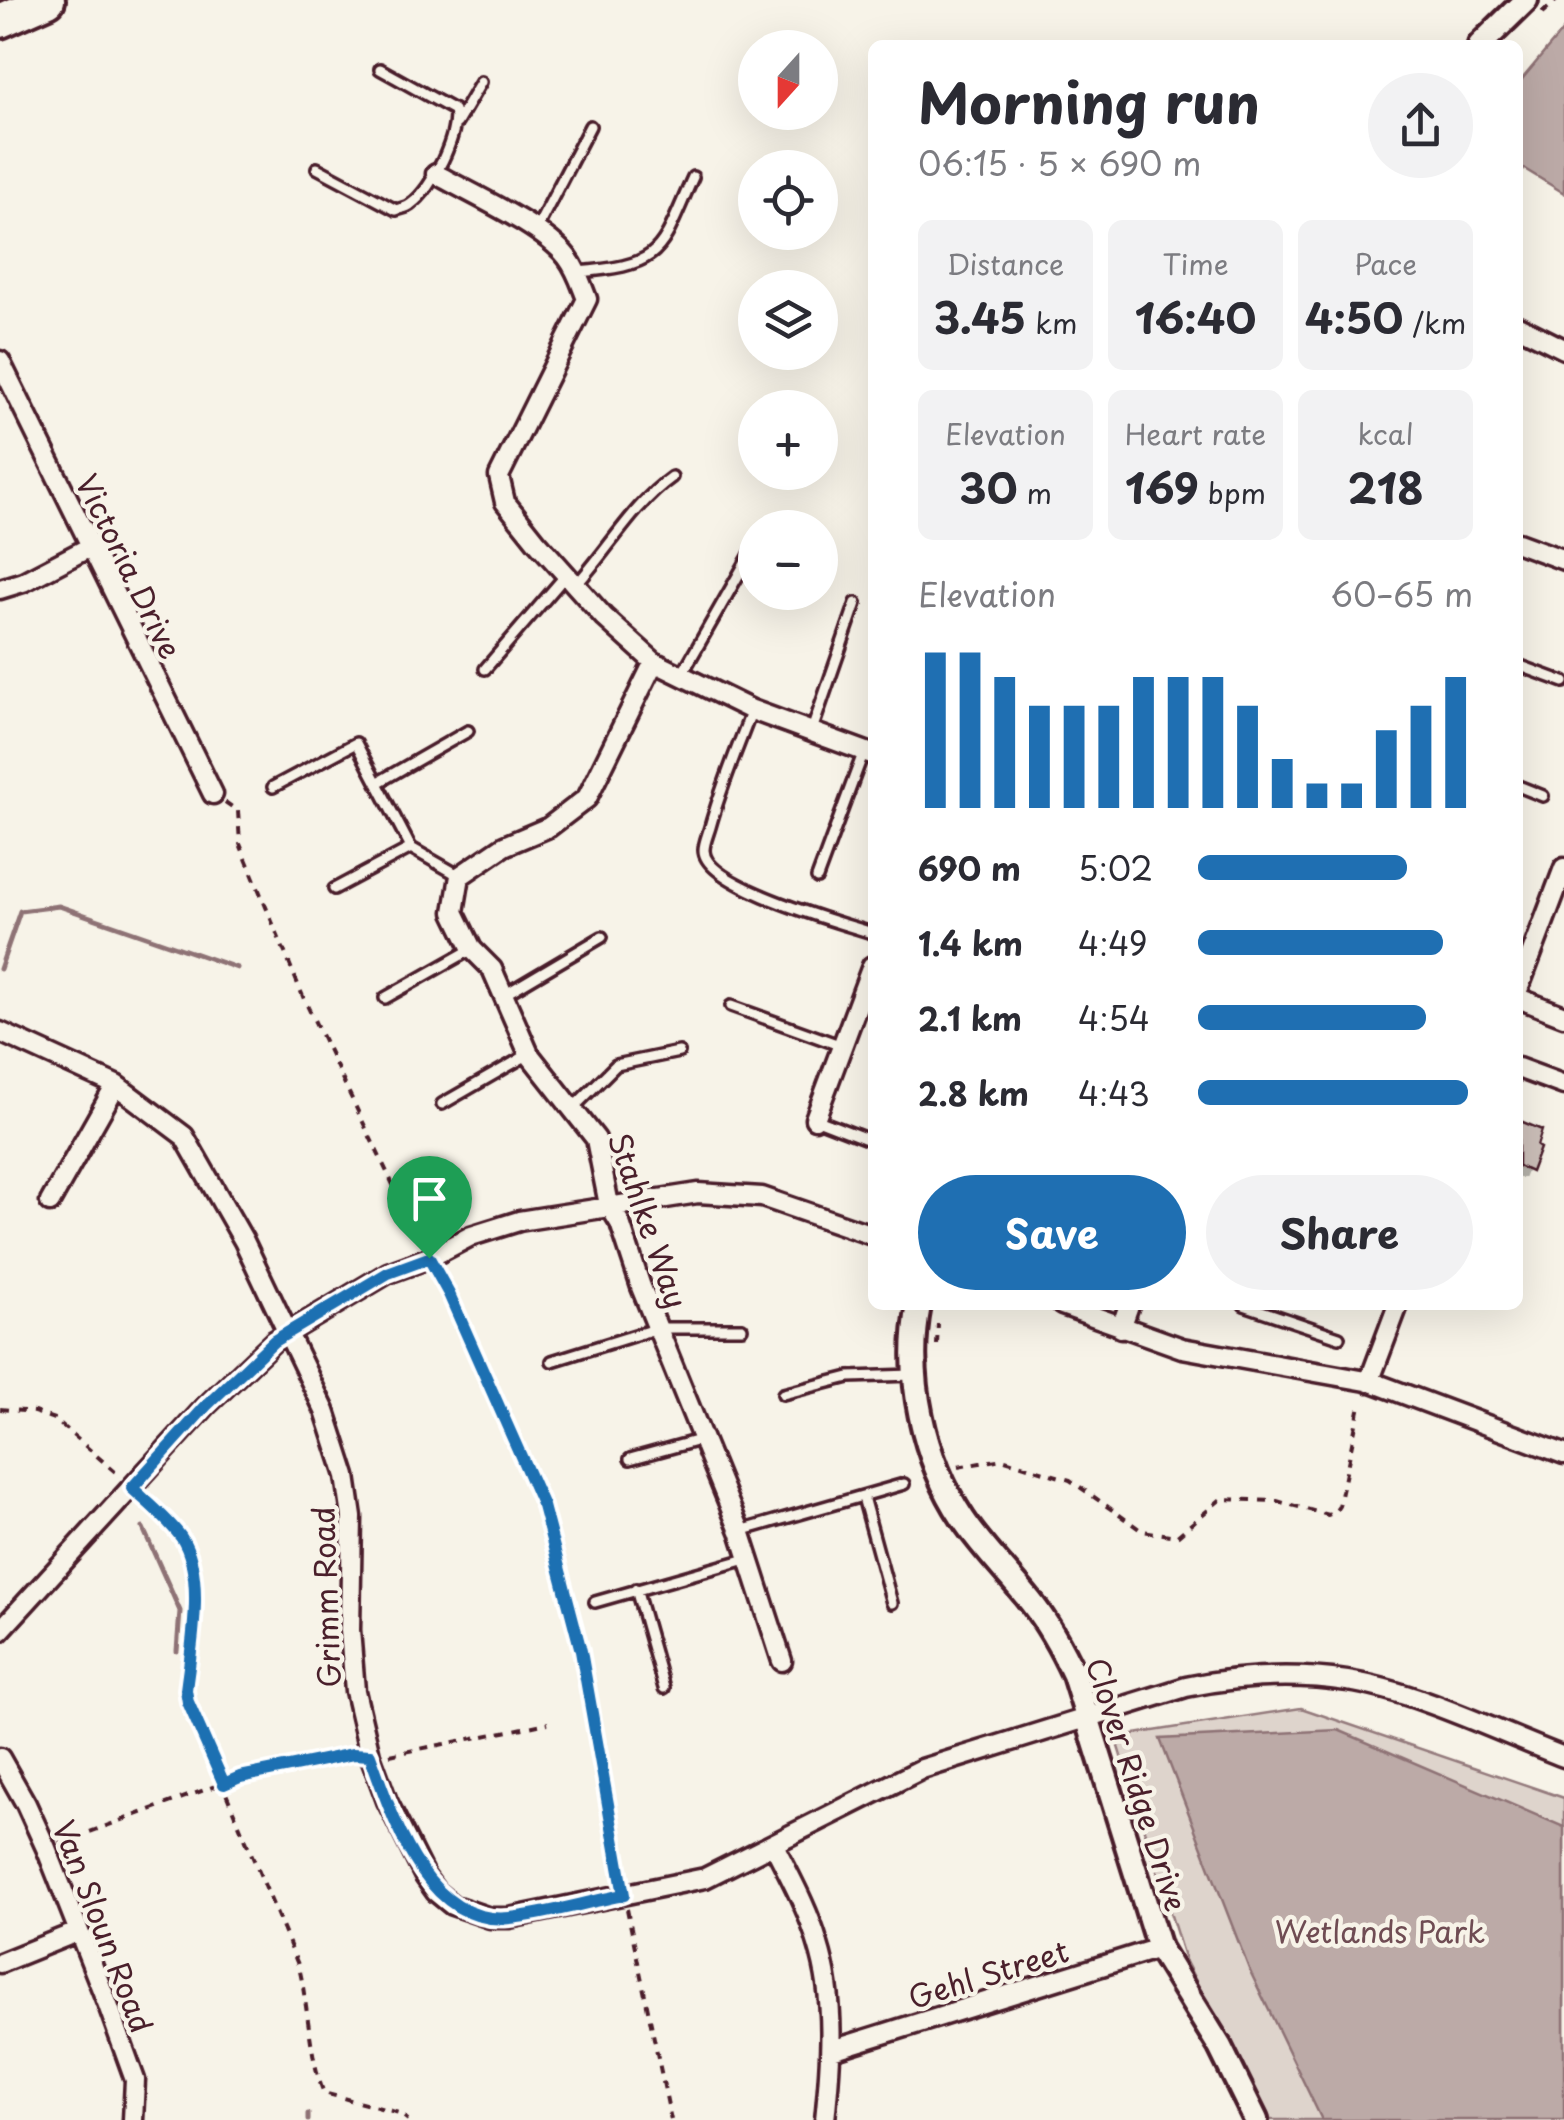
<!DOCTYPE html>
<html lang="en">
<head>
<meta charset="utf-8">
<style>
	:root { --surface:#fff; --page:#f2f2f3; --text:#2b2b33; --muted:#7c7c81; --accent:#1f6fb2 }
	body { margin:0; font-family:"Playpen Sans",sans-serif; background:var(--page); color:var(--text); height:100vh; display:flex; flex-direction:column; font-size:38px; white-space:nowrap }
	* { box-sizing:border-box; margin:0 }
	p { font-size:32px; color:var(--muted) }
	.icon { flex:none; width:55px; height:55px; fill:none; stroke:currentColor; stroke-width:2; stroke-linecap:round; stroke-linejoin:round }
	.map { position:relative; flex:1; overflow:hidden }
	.details { position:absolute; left:868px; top:40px; width:655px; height:1270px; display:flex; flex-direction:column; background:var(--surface); border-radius:15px; box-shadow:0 10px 40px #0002 }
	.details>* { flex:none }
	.needle { width:65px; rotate:201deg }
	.tools { position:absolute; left:738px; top:30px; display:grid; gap:20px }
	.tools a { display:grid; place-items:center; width:100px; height:100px; border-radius:50%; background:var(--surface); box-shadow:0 10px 40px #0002; font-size:50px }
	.pin { position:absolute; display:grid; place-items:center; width:85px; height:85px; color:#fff; margin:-102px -42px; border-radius:50% 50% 50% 0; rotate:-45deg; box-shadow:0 0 10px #0007 }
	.pin .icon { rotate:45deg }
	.round { display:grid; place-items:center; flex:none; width:105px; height:105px; border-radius:52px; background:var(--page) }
	.summary { display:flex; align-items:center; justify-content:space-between; height:170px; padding:0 50px }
	h1 { font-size:55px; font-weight:700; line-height:75px }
	.figures { display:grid; grid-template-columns:repeat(3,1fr); gap:15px; height:170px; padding:10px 50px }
	.figures div { display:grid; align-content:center; border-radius:15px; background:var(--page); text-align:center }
	.figures b { font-size:42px; font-weight:700 }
	.figures small { font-size:28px; font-weight:400 }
	.figures p { font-size:28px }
	.chart { height:280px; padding:20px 50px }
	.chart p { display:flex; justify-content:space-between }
	.chart svg { width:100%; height:180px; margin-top:10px; stroke:var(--accent); stroke-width:6 }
	.button { display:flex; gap:20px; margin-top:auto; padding:20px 50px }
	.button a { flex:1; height:115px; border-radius:60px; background:var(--accent); color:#fff; font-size:40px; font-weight:700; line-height:115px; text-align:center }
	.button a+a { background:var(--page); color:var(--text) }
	ul { padding:0 50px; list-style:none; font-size:32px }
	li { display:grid; grid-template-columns:160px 120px 1fr; align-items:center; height:75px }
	li i { height:25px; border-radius:12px; background:var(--accent) }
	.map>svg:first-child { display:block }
	.green { fill:#ded4cc; stroke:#947a7c; stroke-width:2.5 }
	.water { fill:#bcaaa7; stroke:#8e7275; stroke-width:2.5 }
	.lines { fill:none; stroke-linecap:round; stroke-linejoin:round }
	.stream { stroke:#8e7275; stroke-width:5 }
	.building { fill:#ccbfb9; stroke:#4a1f2b; stroke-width:2.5; filter:url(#shadow) }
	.service-casing { stroke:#4a1f2b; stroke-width:16 }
	.minor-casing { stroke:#4a1f2b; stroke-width:25 }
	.tertiary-casing { stroke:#4a1f2b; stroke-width:30 }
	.motorway-casing { stroke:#4a1f2b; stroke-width:40 }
	.path { stroke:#4a1f2b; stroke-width:4; stroke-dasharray:8 8; stroke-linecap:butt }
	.service { stroke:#f7f3e8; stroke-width:9 }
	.minor { stroke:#f7f3e8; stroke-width:18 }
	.tertiary { stroke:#f7f3e8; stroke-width:22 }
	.motorway { stroke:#f7f3e8; stroke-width:32 }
	.route-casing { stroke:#fff; stroke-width:20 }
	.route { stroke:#1f6fb2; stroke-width:12 }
	.labels { text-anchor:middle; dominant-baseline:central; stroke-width:9; stroke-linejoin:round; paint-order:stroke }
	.street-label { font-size:30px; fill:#4a1f2b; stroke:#f7f3e8 }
	.park-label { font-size:30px; fill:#6f4c53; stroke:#f7f3e8 }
</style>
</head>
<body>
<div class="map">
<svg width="1564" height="2120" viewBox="0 0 1564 2120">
	<defs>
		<filter id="shadow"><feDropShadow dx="-9" dy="9" stdDeviation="0" flood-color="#0004"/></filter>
	</defs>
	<rect width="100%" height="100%" fill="#f7f3e8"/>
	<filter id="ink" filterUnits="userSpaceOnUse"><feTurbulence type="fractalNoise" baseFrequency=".01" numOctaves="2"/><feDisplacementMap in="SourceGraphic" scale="20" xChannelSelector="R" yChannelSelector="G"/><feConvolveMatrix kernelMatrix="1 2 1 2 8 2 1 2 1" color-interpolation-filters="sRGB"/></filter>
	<g filter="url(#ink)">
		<path class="green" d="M1301 1708 1564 1798V2120H1268L1185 1960 1115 1737Z"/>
		<path class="water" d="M1564 29V193L1518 165V84Z
			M1338 1730 1564 1827V2120H1322L1249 1969 1160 1739Z"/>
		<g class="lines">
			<path class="stream" d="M0 969 20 911 59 906 237 968
				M143 1528 180 1611 177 1651
				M308 2114V2120"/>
		</g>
		<path class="building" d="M1518 1120 1542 1130 1537 1146 1540 1148 1531 1172 1518 1166Z"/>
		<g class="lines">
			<defs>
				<path id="service" d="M457 123 481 82
					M317 168 396 210C401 208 407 208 411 204 432 190 460 133 454 110L380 69
					M536 230 590 126
					M577 272C665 265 659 253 693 177
					M576 585C609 549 633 505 672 477
					M1518 665 1564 682
					M485 669 566 575
					M682 674 755 546
					M752 710C737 749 721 787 710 827 708 834 704 843 704 850 704 886 841 923 872 933
					M811 733 856 603
					M377 783 468 731
					M1518 786 1543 796
					M273 787 356 743 411 848
					M817 878 864 751
					M334 889 411 848 460 876
					M504 995 602 937
					M385 998 472 949
					M731 1006 842 1046
					M442 1104 529 1054
					M572 1109 616 1065 679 1052
					M815 1119 872 1141
					M1244 1305 1339 1337
					M552 1361 658 1328H742
					M783 1394 849 1377 914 1375
					M630 1459 703 1439
					M863 1497 892 1603
					M740 1531 904 1484
					M636 1589 664 1688
					M595 1602 750 1558"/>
				<path id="minor" d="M436 174C471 194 543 226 567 257 577 270 581 284 587 299L499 476 505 502 537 542 604 617 654 662 752 710 872 754
					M1518 326 1564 349
					M0 361 213 794
					M1518 543 1564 560
					M0 589 23 582 90 547
					M654 662 587 798 549 827 504 846 460 876 454 912 472 949 492 969 529 1054 596 1139 609 1205 620 1223 641 1287 740 1531 782 1661
					M1518 990 1564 868
					M1518 998 1564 1016
					M0 1032 116 1085 184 1136 244 1241 325 1411 346 1476 352 1517 350 1630 355 1691 370 1755 387 1801 424 1875 436 1892 452 1905 490 1918H509L705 1878 922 1769 1186 1687C1240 1676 1292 1673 1347 1681 1416 1691 1498 1732 1564 1757
					M1518 1068 1564 1085
					M815 1119 872 966
					M50 1202 116 1085
					M1062 1305 1182 1348 1372 1382 1564 1454
					M1121 1328 1129 1305
					M1369 1382 1398 1305
					M0 1631 206 1406 274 1341 388 1273 429 1258 471 1236 519 1221 698 1193 762 1197 872 1235
					M0 1758 26 1804 46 1848 108 2005 135 2080 133 2120
					M774 1845C790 1877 808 1909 818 1944 836 2001 831 2061 825 2120
					M0 1963 77 1932
					M832 2050 1159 1948"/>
				<path id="tertiary" d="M1480 45 1526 0
					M919 1305C905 1376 923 1459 963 1519 983 1549 1009 1574 1031 1602 1049 1625 1062 1649 1074 1675L1159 1948 1220 2047 1256 2120"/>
				<path id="motorway" d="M0 21 48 0"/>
			</defs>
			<use href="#service" class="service-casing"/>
			<use href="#minor" class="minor-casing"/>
			<use href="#tertiary" class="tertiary-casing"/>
			<use href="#motorway" class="motorway-casing"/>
			<path class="path" d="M1542 13 1557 0
				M225 802 238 811 240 844 304 999 420 1241
				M436 1272 543 1505 581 1651 621 1875
				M937 1345 938 1324
				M0 1409 34 1412 54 1419 120 1476
				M958 1467 1002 1459 1070 1480 1142 1531 1177 1536 1221 1499 1277 1501 1328 1515 1335 1512 1339 1506 1360 1405
				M145 1500C158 1512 174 1525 183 1541 206 1582 191 1645 186 1689L188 1703 299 1967C308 2004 310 2062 324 2093L399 2113 408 2120
				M390 1755 548 1723
				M60 1843 240 1777 351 1754
				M627 1909 671 2120"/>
			<use href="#service" class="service"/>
			<use href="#minor" class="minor"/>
			<use href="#tertiary" class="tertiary"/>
			<use href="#motorway" class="motorway"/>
		</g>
	</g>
	<g class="lines" filter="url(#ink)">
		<defs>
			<path id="route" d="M429 1258 449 1294 543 1506 581 1651 624 1895C586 1902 548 1914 510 1918 426 1927 393 1818 370 1755L353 1754 240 1777 224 1784 188 1702 186 1690C191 1647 206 1574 181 1537 168 1519 148 1503 132 1488L206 1406 274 1341 388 1273Z"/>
		</defs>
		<use href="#route" class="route-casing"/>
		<use href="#route" class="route"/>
	</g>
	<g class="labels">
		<g class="street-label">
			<text transform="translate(130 566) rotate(64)">Victoria Drive</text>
			<text transform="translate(649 1220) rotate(71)">Stahlke Way</text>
			<text transform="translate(325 1597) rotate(-92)">Grimm Road</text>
			<text transform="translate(1138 1784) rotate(72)">Clover Ridge Drive</text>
			<text transform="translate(104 1926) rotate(69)">Van Sloun Road</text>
			<text transform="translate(988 1973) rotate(-17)">Gehl Street</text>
		</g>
		<g class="park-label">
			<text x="1380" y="1930">Wetlands Park</text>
		</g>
	</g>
</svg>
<div class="tools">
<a><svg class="needle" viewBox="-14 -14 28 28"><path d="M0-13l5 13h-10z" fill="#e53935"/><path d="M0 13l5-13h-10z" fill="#7c7c81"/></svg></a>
<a><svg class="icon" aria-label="locate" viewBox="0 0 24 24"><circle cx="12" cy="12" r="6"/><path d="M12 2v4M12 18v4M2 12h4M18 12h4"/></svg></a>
<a><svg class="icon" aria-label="layers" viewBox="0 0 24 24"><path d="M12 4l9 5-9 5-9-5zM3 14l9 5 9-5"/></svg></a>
<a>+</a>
<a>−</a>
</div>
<div class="pin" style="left:429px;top:1258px;background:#1e9e55"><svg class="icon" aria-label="arrive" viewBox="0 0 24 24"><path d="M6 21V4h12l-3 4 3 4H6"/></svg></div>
<section class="details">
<div class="summary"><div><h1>Morning run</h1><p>06:15 · 5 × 690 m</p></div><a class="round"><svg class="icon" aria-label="share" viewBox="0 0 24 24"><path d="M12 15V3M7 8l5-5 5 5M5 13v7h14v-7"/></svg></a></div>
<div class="figures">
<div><p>Distance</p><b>3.45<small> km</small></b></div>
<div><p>Time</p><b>16:40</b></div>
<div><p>Pace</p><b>4:50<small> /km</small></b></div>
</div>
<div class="figures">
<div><p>Elevation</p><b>30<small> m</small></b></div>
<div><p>Heart rate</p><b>169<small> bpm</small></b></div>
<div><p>kcal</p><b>218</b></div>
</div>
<div class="chart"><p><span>Elevation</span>60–65 m</p>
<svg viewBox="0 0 160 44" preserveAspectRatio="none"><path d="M5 44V6M15 44V6M25 44V12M35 44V19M45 44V19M55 44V19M65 44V12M75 44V12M85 44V12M95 44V19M105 44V32M115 44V38M125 44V38M135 44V25M145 44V19M155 44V12"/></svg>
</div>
<ul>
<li><b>690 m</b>5:02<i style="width:76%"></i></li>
<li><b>1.4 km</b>4:49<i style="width:89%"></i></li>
<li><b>2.1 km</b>4:54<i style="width:83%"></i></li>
<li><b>2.8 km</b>4:43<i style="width:98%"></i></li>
</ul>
<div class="button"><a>Save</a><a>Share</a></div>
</section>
</div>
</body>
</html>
